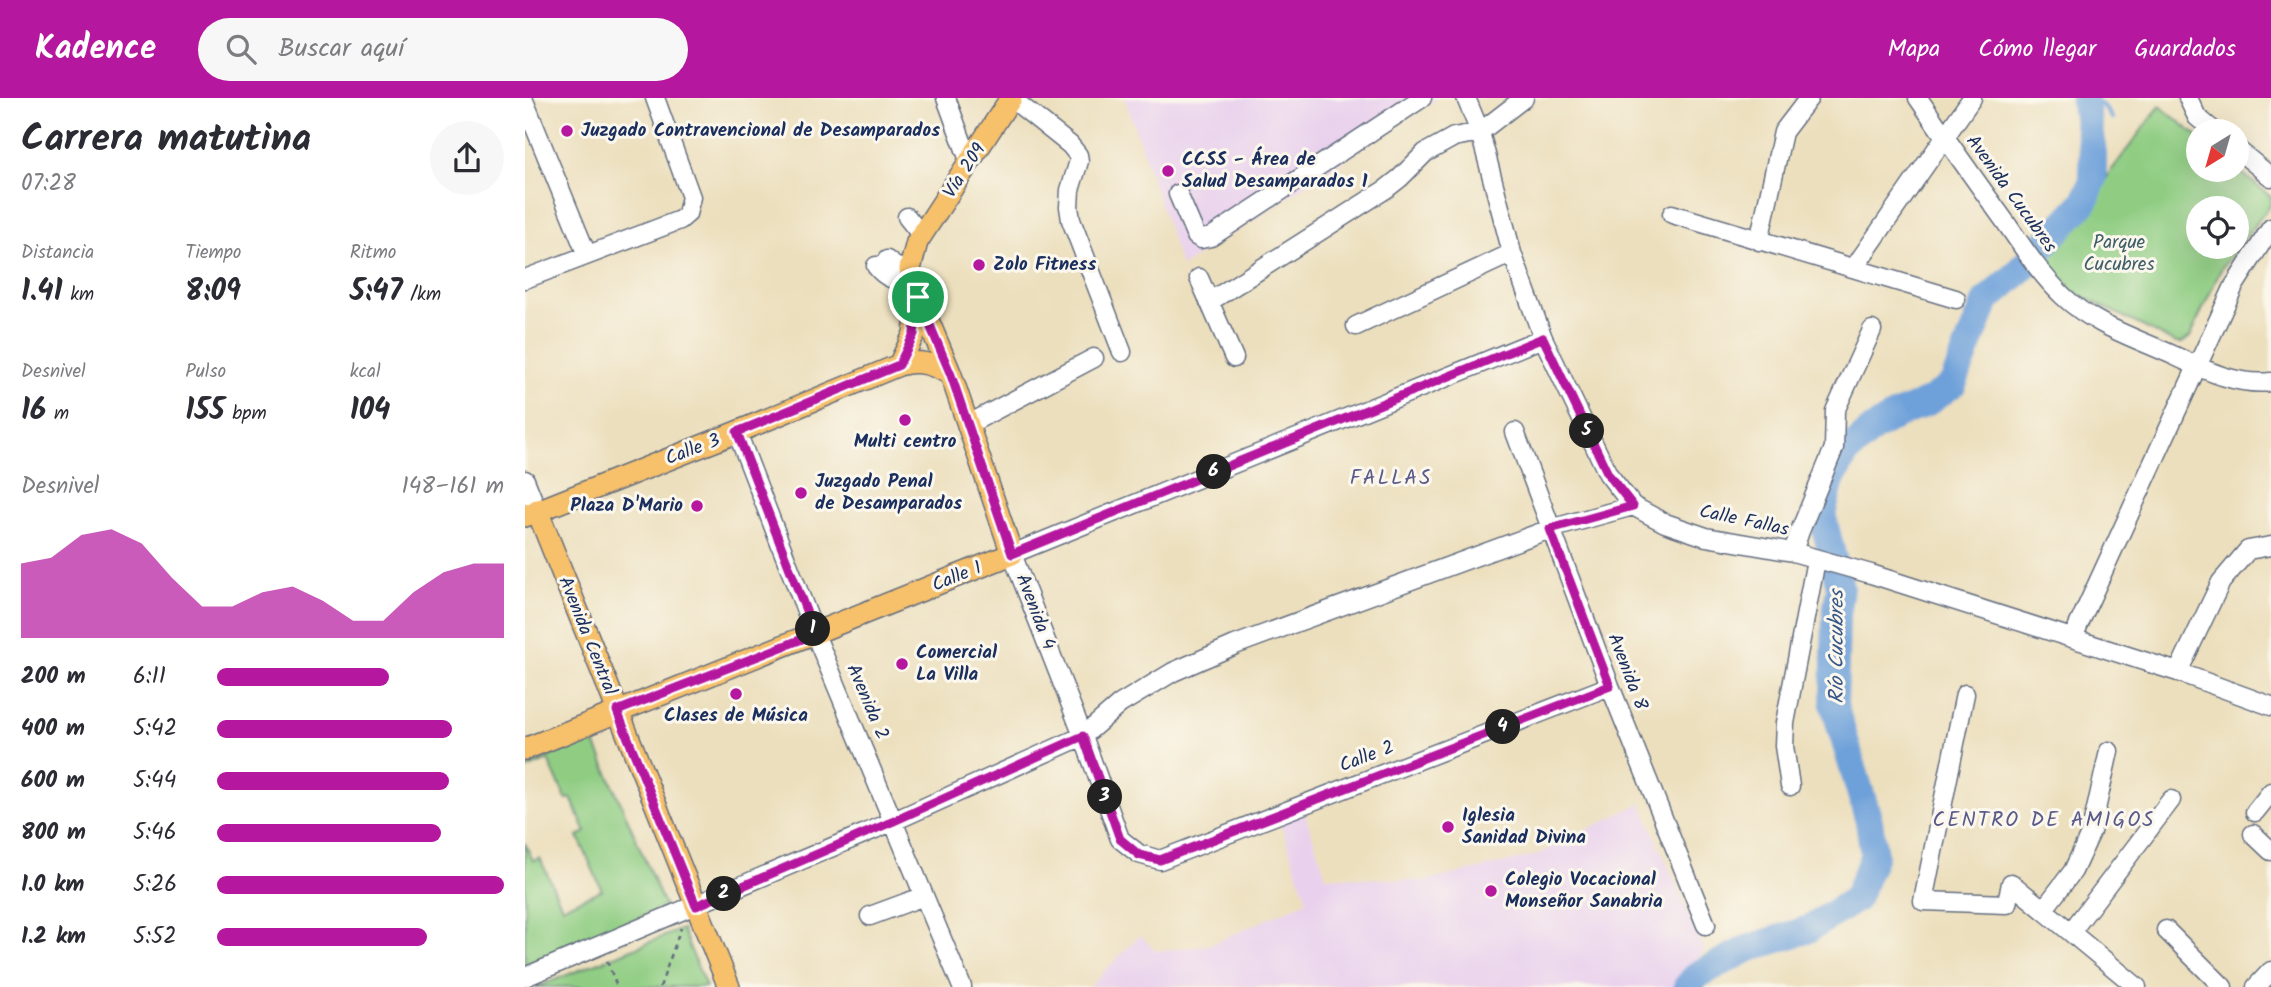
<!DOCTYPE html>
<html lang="es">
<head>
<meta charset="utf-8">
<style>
	:root { --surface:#fff; --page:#f7f7f7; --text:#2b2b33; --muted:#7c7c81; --accent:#b5179e }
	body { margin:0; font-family:Kalam,sans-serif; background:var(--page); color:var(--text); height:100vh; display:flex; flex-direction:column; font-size:26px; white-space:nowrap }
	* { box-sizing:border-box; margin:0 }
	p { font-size:23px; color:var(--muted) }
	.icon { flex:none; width:38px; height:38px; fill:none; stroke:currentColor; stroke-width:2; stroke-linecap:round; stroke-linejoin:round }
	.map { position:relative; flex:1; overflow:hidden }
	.drawer { display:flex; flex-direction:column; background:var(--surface); width:525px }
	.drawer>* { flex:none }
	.needle { width:46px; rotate:217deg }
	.buttons { position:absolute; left:1661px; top:21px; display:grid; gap:14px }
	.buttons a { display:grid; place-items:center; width:63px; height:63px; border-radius:50%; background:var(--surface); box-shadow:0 7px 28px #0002; font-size:35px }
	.pin { position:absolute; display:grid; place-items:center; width:60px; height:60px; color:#fff; margin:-30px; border:4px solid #fff; border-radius:50%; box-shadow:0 2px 7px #0007 }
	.km { position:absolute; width:35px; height:35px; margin:-18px; border-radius:50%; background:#222; color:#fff; font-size:19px; line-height:35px; text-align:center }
	.round { display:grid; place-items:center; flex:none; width:74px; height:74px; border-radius:37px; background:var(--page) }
	.summary { display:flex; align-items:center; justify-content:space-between; height:119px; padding:0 21px }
	h1 { font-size:38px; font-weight:700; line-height:52px }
	.stats { display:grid; grid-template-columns:repeat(3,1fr); gap:10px; height:119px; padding:7px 21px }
	.stats div { display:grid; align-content:center }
	.stats b { font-size:30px; font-weight:700 }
	.stats small { font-size:19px; font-weight:400 }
	.stats p { font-size:19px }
	.chart { height:196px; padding:14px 21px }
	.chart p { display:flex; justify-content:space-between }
	.chart svg { width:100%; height:126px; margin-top:7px; fill:var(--accent); opacity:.7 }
	ul { padding:0 21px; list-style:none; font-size:23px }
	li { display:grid; grid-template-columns:112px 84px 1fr; align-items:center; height:52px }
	li i { height:18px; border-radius:9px; background:var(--accent) }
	header { display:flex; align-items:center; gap:42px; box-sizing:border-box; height:98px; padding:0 35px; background:var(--accent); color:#fff }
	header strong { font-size:33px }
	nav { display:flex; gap:38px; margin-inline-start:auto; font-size:24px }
	.search { width:490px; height:63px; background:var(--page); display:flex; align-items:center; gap:18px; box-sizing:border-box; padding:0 24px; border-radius:38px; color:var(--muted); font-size:26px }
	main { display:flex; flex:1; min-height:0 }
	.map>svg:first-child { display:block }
	.built { fill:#e9d1ed }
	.green { fill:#90cd83; stroke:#567e70; stroke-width:2; fill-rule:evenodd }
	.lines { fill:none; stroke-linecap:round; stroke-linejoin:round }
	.stream { stroke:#6ea1da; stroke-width:4.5 }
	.river { stroke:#6ea1da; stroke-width:28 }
	.minor-casing { stroke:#646d7f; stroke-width:21 }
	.major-casing { stroke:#646d7f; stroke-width:24 }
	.path { stroke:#646d7f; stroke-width:2.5; stroke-dasharray:5 5; stroke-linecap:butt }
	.minor { stroke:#fff; stroke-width:18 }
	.major { stroke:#f7c06b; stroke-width:21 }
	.route-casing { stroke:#fff; stroke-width:14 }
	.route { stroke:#b5179e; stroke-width:9 }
	.poi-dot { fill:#b5179e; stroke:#fbf7ec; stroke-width:2.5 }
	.labels { text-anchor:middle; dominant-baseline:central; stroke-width:6; stroke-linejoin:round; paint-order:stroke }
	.poi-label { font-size:19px; font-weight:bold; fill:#1b2f5e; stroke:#fbf7ec; text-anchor:start }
	.street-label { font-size:19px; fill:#1b2f5e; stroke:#fbf7ec }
	.park-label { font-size:19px; fill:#3e5e69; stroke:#fbf7ec }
	.neighbourhood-label { font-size:21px; letter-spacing:2px; fill:#5a5b8a; stroke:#fbf7ec }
	.water-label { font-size:21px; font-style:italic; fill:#385789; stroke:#fbf7ec }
</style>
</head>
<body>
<header>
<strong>Kadence</strong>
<div class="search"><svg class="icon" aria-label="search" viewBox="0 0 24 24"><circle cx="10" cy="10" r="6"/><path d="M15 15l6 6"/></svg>Buscar aquí</div>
<nav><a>Mapa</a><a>Cómo llegar</a><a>Guardados</a></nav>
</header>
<main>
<section class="drawer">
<div class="summary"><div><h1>Carrera matutina</h1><p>07:28</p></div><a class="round"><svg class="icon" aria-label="share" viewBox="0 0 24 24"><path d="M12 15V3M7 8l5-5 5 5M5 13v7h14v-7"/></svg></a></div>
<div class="stats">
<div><p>Distancia</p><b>1.41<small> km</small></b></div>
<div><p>Tiempo</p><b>8:09</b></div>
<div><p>Ritmo</p><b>5:47<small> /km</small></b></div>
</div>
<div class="stats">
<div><p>Desnivel</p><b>16<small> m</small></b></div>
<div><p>Pulso</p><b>155<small> bpm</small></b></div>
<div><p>kcal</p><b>104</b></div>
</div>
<div class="chart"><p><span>Desnivel</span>148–161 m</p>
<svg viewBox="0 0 160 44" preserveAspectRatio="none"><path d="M0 44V18L10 16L20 8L30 6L40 11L50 23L60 33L70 33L80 28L90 26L100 31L110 38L120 38L130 28L140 21L150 18L160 18V44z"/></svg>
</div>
<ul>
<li><b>200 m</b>6:11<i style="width:60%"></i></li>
<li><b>400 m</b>5:42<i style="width:82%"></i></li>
<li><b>600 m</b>5:44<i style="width:81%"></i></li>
<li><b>800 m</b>5:46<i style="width:78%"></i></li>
<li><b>1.0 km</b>5:26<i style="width:100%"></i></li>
<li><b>1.2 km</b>5:52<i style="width:73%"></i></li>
</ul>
</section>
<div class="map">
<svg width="1746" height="889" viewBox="0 0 1746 889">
	<rect width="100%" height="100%" fill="#fbf7ec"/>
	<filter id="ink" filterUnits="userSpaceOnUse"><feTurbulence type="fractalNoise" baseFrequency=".0143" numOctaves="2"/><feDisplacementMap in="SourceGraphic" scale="14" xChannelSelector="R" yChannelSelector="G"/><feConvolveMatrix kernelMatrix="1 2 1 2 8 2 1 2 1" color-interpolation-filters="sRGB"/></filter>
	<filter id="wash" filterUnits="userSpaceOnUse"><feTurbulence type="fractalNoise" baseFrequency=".00686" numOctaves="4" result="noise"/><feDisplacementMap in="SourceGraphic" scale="28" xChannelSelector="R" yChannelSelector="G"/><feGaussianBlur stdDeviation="1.57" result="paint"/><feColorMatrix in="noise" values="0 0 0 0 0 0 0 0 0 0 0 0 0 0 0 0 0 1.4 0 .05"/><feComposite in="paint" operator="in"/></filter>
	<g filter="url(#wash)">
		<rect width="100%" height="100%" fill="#ecdfbd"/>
		<path class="built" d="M600 0H913L656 169Z
			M1116 705 1179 852 1152 889 565 888 615 837 631 853 684 847 782 803 755 724 779 713 801 778 901 783 1009 758Z"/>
		<path class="green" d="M1635 8 1673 39V72L1712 71 1746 99V106L1696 171 1665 239 1657 245H1651L1547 193 1516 157 1575 95 1583 77ZM1712 110V149H1673V110Z
			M68 640 140 809 0 867V745L8 763 15 760 37 809 77 792 53 738 61 734 46 700 41 701 23 662 0 672V669Z
			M157 831 181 889H12Z"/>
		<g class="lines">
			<path class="stream" d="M1565 0 1578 8 1587 20"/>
			<path class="river" d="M1162 889 1172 877 1222 851 1284 831 1331 801 1349 757 1344 723 1309 607 1311 517 1315 489 1297 416 1306 382 1321 355 1348 331 1372 317 1403 304 1428 286 1461 203 1492 176 1560 103 1568 81V55L1559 0"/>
		</g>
	</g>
	<g filter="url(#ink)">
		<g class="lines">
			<defs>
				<path id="minor" d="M421 0 445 65
					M486 0 545 47 553 57 554 63 545 92 544 109 546 122 597 254
					M941 0 955 34 987 155 1018 240 1083 376 1108 408 1140 425 1181 439 1268 454 1346 476 1653 574 1746 608
					M1393 0C1421 41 1450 82 1479 122 1497 148 1515 176 1538 198 1568 227 1613 241 1650 258 1680 272 1712 288 1746 284
					M1663 0 1672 19 1689 33
					M0 5 62 157
					M1712 51 1746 79
					M653 96 671 138 676 141 686 139 897 0
					M1147 116 1431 201
					M382 119 397 138
					M1234 143 1258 34 1284 0
					M362 162 371 169 385 171
					M351 168C361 181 371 183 387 184
					M1329 170 1447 0
					M674 180 709 260
					M0 181 155 122 162 116 166 99 130 0
					M684 204 861 91 875 80 900 55 929 39 955 34 999 0
					M831 228 987 155
					M1018 240 487 456 558 638 595 741 614 756 635 762 1085 588
					M442 327 569 260
					M212 334 290 536 437 889
					M990 334 1085 588 1181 827
					M0 382 12 412
					M1268 454 1275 433 1309 350 1310 313 1347 232
					M1548 539 1709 188 1746 130
					M1653 574 1696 484 1723 452 1746 448
					M1440 596 1398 803 1482 806 1486 785 1612 889
					M1265 688 1259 648 1260 625 1291 462
					M1730 714 1746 694
					M1728 736 1746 753
					M1519 811 1548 773 1566 734 1584 653
					M345 818 399 798
					M1641 832 1698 889
					M1546 834 1646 702
					M0 879 369 723 558 638 595 606 648 574 710 547 1025 431 1108 408
					M1731 889 1746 873"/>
				<path id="major" d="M374 267 389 236 393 201
					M12 412 204 889
					M0 418 212 334 374 267C393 261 409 266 426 277
					M0 651 487 456 426 277 387 184 385 171 392 144 486 0"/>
			</defs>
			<use href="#minor" class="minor-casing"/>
			<use href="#major" class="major-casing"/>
			<path class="path" d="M82 863 92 889
				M135 889 156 830"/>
			<use href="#minor" class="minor"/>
			<use href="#major" class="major"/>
		</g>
	</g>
	<g class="lines" filter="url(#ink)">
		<defs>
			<path id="route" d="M393 199 426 277 487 456 1018 240 1083 376 1108 408 1025 431 1085 588 635 762 614 757 595 741 558 638 369 723 171 808 92 613 290 536 212 334 374 267 389 236Z"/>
		</defs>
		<use href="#route" class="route-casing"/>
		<use href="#route" class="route"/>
	</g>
	<g class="poi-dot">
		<circle cx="42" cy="33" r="7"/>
		<circle cx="643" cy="73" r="7"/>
		<circle cx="454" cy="167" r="7"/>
		<circle cx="380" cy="322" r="7"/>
		<circle cx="276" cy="395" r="7"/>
		<circle cx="172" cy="408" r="7"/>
		<circle cx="377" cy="566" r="7"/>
		<circle cx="211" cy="596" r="7"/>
		<circle cx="923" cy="729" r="7"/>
		<circle cx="966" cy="793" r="7"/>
	</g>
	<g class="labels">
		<g class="poi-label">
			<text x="56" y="33">Juzgado Contravencional de Desamparados</text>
			<text x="657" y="62">CCSS - Área de<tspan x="657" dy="22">Salud Desamparados 1</tspan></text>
			<text x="468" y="167">Zolo Fitness</text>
			<text x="380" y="344" text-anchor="middle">Multi centro</text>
			<text x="290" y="384">Juzgado Penal<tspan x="290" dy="22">de Desamparados</tspan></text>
			<text x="158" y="408" text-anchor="end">Plaza D'Mario</text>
			<text x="391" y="555">Comercial<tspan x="391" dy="22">La Villa</tspan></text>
			<text x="211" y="618" text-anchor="middle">Clases de Música</text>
			<text x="937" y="718">Iglesia<tspan x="937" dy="22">Sanidad Divina</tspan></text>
			<text x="980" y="782">Colegio Vocacional<tspan x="980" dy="22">Monseñor Sanabria</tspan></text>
		</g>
		<g class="street-label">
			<text transform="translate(440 73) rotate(-57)">Vía 209</text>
			<text transform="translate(1486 96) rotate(54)">Avenida Cucubres</text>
			<text transform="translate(168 352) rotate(-21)">Calle 3</text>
			<text transform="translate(1219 423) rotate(12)">Calle Fallas</text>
			<text transform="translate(432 479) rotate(-22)">Calle 1</text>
			<text transform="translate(510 514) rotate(69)">Avenida 4</text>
			<text transform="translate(62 538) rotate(68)">Avenida Central</text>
			<text transform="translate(1102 574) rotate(69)">Avenida 8</text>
			<text transform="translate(342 604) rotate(67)">Avenida 2</text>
			<text transform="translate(842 659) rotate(-21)">Calle 2</text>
		</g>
		<g class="park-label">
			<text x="1594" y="145">Parque<tspan x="1594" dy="22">Cucubres</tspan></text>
		</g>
		<g class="neighbourhood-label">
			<text x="866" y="380">FALLAS</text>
			<text x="1519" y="722">CENTRO DE AMIGOS</text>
		</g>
		<g class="water-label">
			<text transform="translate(1312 549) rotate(-90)">Río Cucubres</text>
		</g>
	</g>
</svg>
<div class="buttons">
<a><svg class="needle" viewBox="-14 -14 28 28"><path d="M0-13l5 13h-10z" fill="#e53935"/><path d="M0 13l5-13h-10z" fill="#7c7c81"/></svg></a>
<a><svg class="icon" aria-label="locate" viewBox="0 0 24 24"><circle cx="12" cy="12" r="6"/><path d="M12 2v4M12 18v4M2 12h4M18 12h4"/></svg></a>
</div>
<div class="pin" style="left:393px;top:199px;background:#1e9e55"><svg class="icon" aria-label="arrive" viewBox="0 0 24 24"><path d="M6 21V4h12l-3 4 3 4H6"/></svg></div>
<b class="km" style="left:288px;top:531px">1</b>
<b class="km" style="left:199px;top:796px">2</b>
<b class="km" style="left:580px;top:699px">3</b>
<b class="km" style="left:978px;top:629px">4</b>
<b class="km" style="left:1062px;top:333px">5</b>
<b class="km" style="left:689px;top:374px">6</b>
</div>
</main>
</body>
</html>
